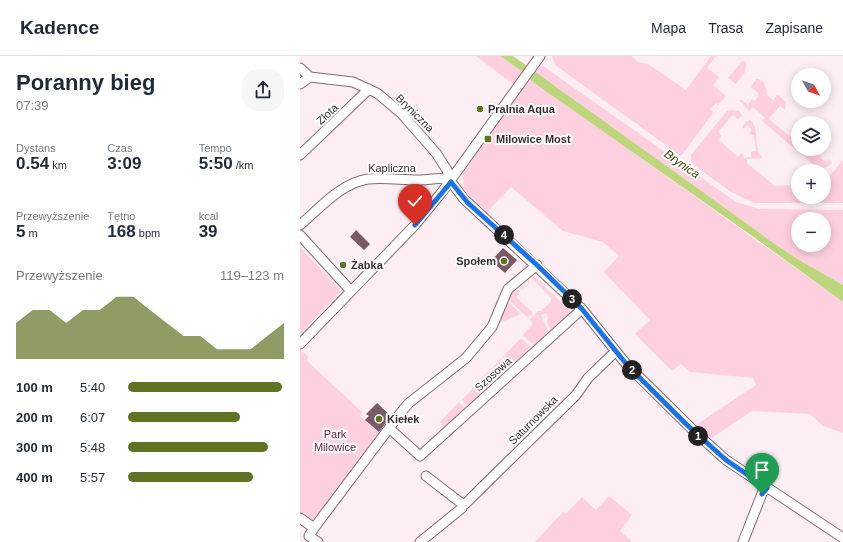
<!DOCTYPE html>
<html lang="pl">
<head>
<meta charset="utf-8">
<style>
	:root { --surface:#fff; --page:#f6f6f7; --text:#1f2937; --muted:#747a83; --line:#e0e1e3; --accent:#607322 }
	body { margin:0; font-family:Helvetica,sans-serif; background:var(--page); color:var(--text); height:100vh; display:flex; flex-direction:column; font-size:15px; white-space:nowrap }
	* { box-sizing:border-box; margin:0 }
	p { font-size:13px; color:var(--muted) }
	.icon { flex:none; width:22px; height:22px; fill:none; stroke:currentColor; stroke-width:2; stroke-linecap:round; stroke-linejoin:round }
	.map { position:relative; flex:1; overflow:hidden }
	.drawer { display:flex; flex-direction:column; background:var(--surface); width:300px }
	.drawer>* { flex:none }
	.needle { width:26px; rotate:130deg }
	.tools { position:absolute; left:491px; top:12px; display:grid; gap:8px }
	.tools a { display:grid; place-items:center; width:40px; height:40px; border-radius:50%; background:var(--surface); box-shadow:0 2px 10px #0003; font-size:20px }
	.pin { position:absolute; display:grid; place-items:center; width:34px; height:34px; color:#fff; margin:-41px -17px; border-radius:50% 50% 50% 0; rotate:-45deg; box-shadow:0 0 4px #0007 }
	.pin .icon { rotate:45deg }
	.km { position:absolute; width:20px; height:20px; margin:-10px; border-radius:50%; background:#222; color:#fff; font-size:11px; line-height:20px; text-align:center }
	.round { display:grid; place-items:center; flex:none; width:42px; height:42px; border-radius:16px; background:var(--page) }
	.overview { display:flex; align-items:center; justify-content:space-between; height:68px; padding:0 16px }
	h1 { font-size:22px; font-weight:800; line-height:30px }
	.metrics { display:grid; grid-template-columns:repeat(3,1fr); gap:6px; height:68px; padding:4px 16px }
	.metrics div { display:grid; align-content:center }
	.metrics b { font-size:17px; font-weight:800 }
	.metrics small { font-size:11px; font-weight:400 }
	.metrics p { font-size:11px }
	.chart { height:112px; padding:8px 16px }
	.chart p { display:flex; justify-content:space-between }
	.chart svg { width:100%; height:72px; margin-top:4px; fill:var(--accent); opacity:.7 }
	ul { padding:0 16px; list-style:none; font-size:13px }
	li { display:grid; grid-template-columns:64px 48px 1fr; align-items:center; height:30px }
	li i { height:10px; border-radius:5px; background:var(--accent) }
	header { display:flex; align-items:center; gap:24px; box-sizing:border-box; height:56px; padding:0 20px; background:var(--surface); border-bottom:1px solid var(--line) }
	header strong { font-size:19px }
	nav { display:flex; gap:22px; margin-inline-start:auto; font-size:14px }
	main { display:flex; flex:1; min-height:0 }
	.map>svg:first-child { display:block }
	.green { fill:#fecfdf; fill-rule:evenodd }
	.water { fill:#bcd67b }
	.building { fill:#795b65 }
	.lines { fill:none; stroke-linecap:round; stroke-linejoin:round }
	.minor-casing { stroke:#876873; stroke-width:11 }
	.minor { stroke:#fff; stroke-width:9 }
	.route-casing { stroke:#fff; stroke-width:8 }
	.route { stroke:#1a73e8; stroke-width:5 }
	.poi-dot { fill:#607322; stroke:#fff; stroke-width:1.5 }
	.labels { text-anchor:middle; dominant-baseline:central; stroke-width:4; stroke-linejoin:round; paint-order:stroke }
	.poi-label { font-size:11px; font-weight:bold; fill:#392c30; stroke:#fff; text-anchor:start }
	.street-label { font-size:11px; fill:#392c30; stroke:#fff }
	.park-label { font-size:11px; fill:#68163e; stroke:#fff }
	.water-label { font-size:12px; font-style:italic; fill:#3b4902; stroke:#fff }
</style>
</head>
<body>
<header>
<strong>Kadence</strong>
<nav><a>Mapa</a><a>Trasa</a><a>Zapisane</a></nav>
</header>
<main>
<section class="drawer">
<div class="overview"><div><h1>Poranny bieg</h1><p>07:39</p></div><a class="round"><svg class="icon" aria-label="share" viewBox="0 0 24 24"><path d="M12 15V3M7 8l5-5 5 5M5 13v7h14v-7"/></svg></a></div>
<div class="metrics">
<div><p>Dystans</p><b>0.54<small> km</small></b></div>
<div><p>Czas</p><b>3:09</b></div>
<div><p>Tempo</p><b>5:50<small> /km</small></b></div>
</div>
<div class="metrics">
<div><p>Przewyższenie</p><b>5<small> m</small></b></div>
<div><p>Tętno</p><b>168<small> bpm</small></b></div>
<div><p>kcal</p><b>39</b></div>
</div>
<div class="chart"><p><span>Przewyższenie</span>119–123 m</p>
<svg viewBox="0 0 160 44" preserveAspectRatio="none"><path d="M0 44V22L10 14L20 14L30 22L40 14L50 14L60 6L70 6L80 14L90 22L100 30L110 30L120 38L130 38L140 38L150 30L160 22V44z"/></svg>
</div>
<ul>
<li><b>100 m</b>5:40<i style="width:99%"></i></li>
<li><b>200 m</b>6:07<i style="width:72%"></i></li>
<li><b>300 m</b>5:48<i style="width:90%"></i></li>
<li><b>400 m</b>5:57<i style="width:80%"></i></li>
</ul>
</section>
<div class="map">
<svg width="543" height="486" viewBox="0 0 543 486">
	<rect width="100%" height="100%" fill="#fdeef3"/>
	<path class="green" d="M176 0H200L223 16 213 28Z
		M252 0H331L338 6 348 8 386 34 411 0H416L407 12 419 21 413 29 426 40 418 49 416 47 411 53 413 57 381 100 255 9Z
		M442 5 446 6 445 16 436 28 428 22Z
		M239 9 243 10 436 146 459 153 543 154V229L499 204 475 188 234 15ZM498 163H524V189H498Z
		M229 22 543 246V377L523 370 510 358 452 355 410 383 393 371 456 329 453 322 390 316 381 308 372 315 335 278 350 264 304 216 319 200 303 186 263 175 211 131 187 156 164 134 163 117Z
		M456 23C465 23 464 29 467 35L466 38 473 44 476 40 478 39 486 46 485 54 480 50 469 63 492 82 494 79 498 83V93H510L526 106 529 103 532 106 529 110 522 113 515 110 462 65 465 62 453 51 449 55 439 44H442L448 49 452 43 455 45 458 41V37L451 31Z
		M431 54 439 55 442 60 438 63 433 59 418 76 422 80 419 84 438 101 442 97 444 102 451 101V96L456 95 454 79 449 78 452 74 447 69 444 73 442 71 446 65 450 64C461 73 452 91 463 102L447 103V107L475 130 493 129 498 131V141H524V127L543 104V147H454L431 136 395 110 391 104V99L427 55Z
		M0 191 41 235 0 278Z
		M231 217 275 260 252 277 247 266 248 261 246 257 241 259 249 278 235 290 223 279 233 268 230 264 238 255H241L250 247 251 242 230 220 228 222 230 227 222 233 219 228 221 227 224 231 229 227 226 223Z
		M215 231 219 238 216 241 233 257 228 262 206 241Z
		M205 243 221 258 194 269Z
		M221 282 231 291 228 294 229 295 213 311 203 301Z
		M0 294 8 300 7 305 62 356 60 360 81 379 15 465 12 466 0 458Z
		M201 303 210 313 195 328 191 324 188 328 182 322Z
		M180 325 189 333 169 351 162 344Z
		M159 346 165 352 162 355 163 356 146 372 140 366Z
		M309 440 332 459 320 475 332 486H235L263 456 266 458 282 441 296 454Z"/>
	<path class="water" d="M200 0H213L227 10 223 16Z
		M234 15 475 188 499 204 543 229V246L455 182 233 26 229 22Z"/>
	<path class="building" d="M56 174 70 188 64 194 50 181Z
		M203 192 217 204 205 217 191 205Z
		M77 347 91 360 79 376 65 364 69 360 66 358Z"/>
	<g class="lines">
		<defs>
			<path id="minor" d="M0 12 10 21 53 26 77 37 101 57 136 97 147 114 151 126 164 143 282 253 327 309 396 377 426 404 543 482
				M0 28 10 21
				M0 99 69 33
				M0 169C20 152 41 127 68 123 84 121 102 124 118 124 130 125 140 119 151 126
				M0 179 51 235
				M0 288 115 169 142 136 240 0
				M89 372 120 400 282 253
				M126 420 161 447 165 448 276 339 288 322 316 295
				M0 462 14 472
				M18 486 9 480 14 472 102 355 109 347 166 302 192 271 208 233 237 209
				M120 486 162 452
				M443 486 463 435 467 432"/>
		</defs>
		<use href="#minor" class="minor-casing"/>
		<use href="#minor" class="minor"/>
	</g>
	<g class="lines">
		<defs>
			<path id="route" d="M115 169 151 126 168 147 237 209 282 253 327 309 387 369 426 404 467 432 462 438"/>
		</defs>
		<use href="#route" class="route-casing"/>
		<use href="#route" class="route"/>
	</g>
	<g class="poi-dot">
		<circle cx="180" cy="53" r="4"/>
		<rect x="184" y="79" width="8" height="8" rx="2"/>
		<circle cx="204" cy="205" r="4"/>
		<circle cx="43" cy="209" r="4"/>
		<circle cx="79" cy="363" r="4"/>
	</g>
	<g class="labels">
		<g class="poi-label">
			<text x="188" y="53">Pralnia Aqua</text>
			<text x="196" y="83">Milowice Most</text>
			<text x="196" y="205" text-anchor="end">Społem</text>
			<text x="51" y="209">Żabka</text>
			<text x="87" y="363">Kiełek</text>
		</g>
		<g class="street-label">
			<text transform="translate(115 57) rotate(45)">Bryniczna</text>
			<text transform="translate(27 58) rotate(-43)">Złota</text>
			<text x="92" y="112">Kapliczna</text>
			<text transform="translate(193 318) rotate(-42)">Szosowa</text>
			<text transform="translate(233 364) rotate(-45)">Saturnowska</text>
		</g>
		<g class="park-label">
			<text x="35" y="378">Park<tspan x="35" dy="13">Milowice</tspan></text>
		</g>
		<g class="water-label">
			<text transform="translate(382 108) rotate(35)">Brynica</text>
		</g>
	</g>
</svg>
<div class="tools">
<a><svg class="needle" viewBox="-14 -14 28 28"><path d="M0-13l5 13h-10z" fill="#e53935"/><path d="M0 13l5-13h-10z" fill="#747a83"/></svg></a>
<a><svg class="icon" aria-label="layers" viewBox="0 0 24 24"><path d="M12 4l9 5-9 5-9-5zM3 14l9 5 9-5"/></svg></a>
<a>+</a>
<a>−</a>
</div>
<div class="pin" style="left:462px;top:438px;background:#1e9e55"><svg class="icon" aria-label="arrive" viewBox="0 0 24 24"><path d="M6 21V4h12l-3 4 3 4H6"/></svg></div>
<div class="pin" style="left:115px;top:169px;background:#d93025"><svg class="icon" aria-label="check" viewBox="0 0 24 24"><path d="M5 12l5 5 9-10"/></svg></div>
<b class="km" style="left:398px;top:380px">1</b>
<b class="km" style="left:332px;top:314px">2</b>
<b class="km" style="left:272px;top:243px">3</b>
<b class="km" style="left:204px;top:179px">4</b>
</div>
</main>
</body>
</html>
